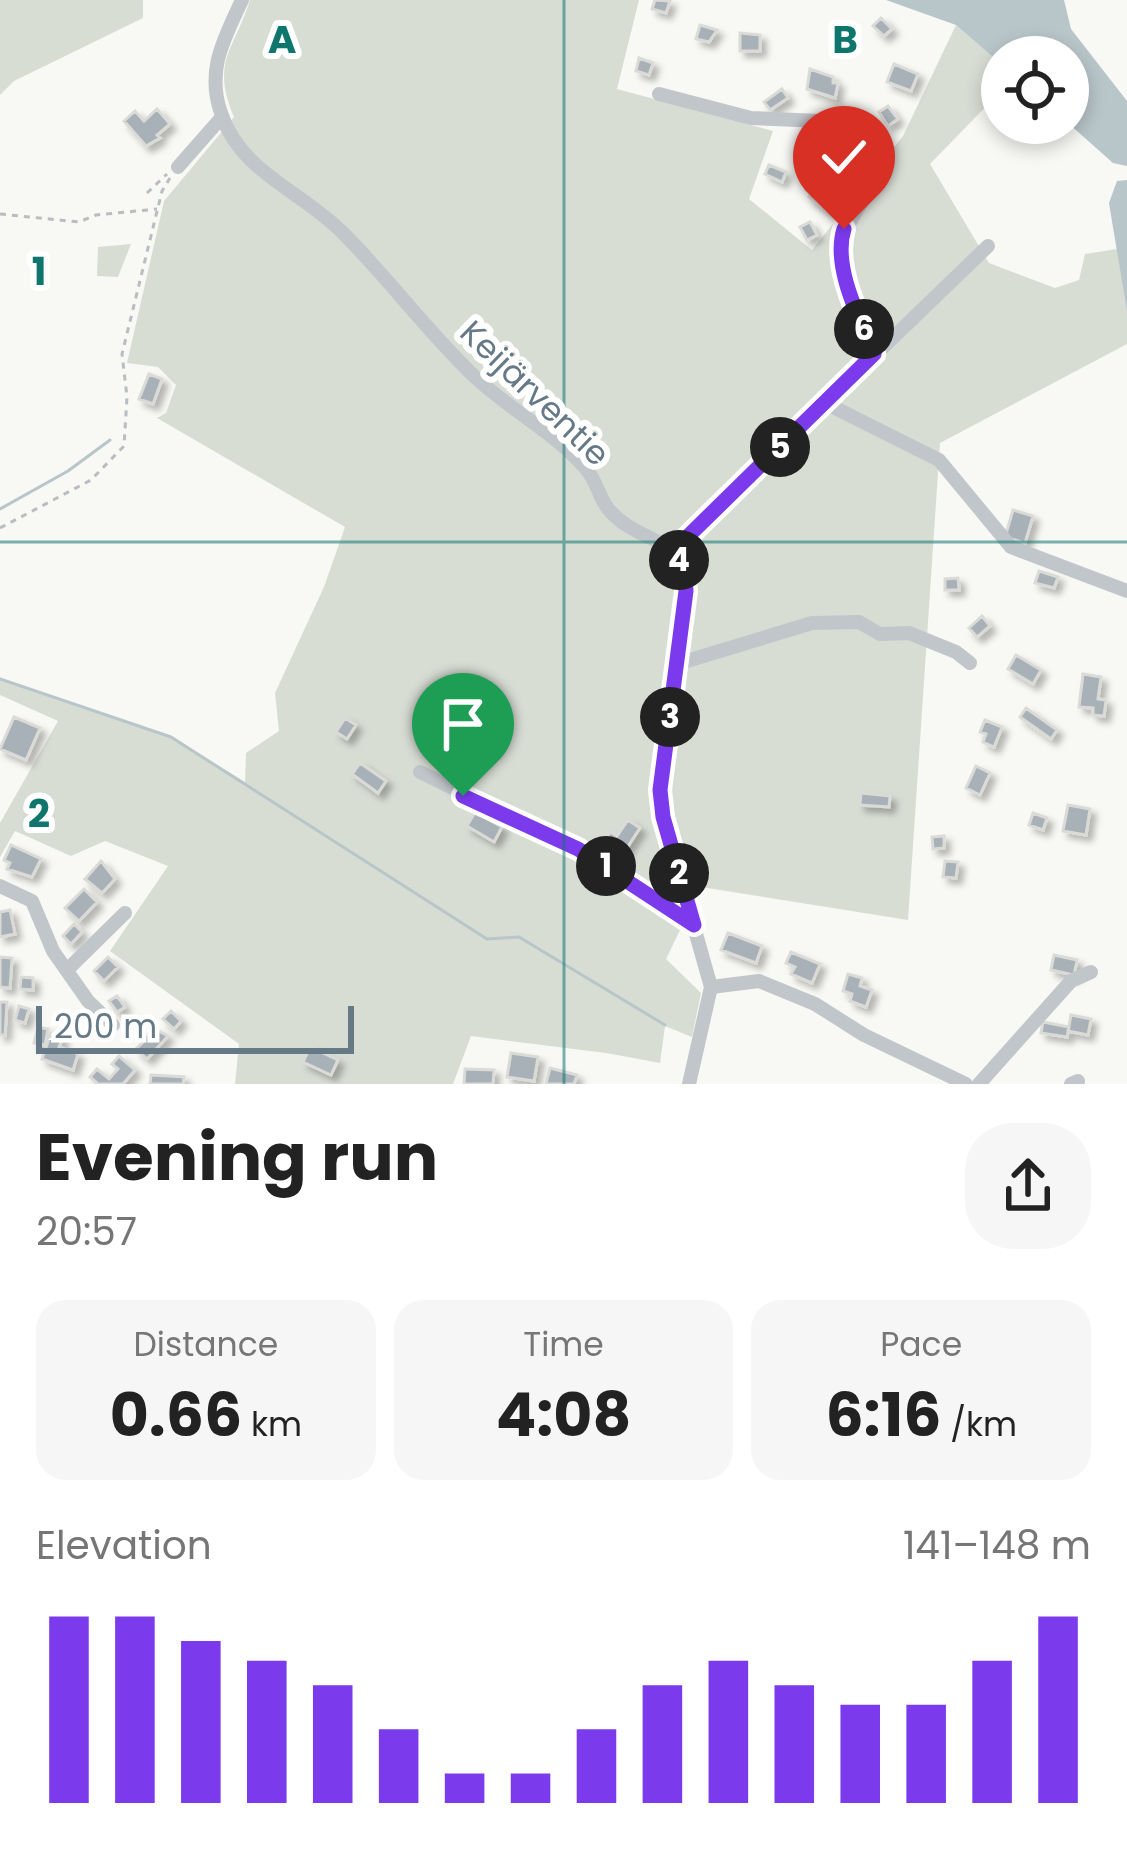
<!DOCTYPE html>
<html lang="en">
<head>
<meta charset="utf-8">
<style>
	:root { --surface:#fff; --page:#f6f6f6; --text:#222; --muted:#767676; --accent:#7c3aed }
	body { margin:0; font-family:Poppins,sans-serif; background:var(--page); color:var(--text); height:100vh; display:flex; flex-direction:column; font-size:45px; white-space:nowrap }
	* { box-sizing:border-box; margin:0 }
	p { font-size:39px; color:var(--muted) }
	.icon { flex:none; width:66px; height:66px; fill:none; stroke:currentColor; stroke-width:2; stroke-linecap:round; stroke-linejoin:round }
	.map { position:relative; height:1084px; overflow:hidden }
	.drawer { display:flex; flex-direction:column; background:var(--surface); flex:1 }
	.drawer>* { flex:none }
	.buttons { position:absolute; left:981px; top:36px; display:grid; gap:24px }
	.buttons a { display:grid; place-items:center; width:108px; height:108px; border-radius:50%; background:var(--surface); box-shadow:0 6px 18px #0003; font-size:60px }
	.scale { position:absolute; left:36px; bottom:30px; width:318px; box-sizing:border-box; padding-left:12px; border:6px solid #667987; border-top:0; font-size:33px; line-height:42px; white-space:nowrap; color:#667987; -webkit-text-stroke:9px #fff; paint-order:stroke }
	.pin { position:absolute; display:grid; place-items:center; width:102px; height:102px; color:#fff; margin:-123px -51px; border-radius:50% 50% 50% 0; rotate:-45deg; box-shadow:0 0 12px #0007 }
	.pin .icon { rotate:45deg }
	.km { position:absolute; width:60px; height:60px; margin:-30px; border-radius:50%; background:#222; color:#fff; font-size:33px; line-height:60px; text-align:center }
	.round { display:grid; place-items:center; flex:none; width:126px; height:126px; border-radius:48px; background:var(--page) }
	.overview { display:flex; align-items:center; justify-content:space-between; height:204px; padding:0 36px }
	h1 { font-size:66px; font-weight:700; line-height:90px }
	.metrics { display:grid; grid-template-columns:repeat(3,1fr); gap:18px; height:204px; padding:12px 36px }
	.metrics div { display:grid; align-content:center; border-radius:30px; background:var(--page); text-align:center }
	.metrics b { font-size:60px; font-weight:700 }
	.metrics small { font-size:33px; font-weight:400 }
	.metrics p { font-size:33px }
	.chart { height:336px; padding:24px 36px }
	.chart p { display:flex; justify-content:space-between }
	.chart svg { width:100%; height:216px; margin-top:12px; stroke:var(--accent); stroke-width:6 }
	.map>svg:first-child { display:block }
	.green { fill:#d8ddd4 }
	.water { fill:#b8c5c9 }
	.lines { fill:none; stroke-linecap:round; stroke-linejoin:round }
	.stream { stroke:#b8c5c9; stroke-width:3 }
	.building { fill:#a8b1b7; stroke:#dadad7; stroke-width:3; filter:url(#shadow) }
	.path { stroke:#b9bdc0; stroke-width:3; stroke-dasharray:6 6; stroke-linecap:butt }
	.minor { stroke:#c1c6ca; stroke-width:14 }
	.route-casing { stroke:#fff; stroke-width:24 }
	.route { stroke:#7c3aed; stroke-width:15 }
	.grid { fill:none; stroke:#0f766e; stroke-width:3; stroke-opacity:0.55 }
	.labels { text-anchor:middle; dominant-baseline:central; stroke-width:12; stroke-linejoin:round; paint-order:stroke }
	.street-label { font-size:33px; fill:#667987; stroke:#fff }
	.grid-label { font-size:39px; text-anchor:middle; font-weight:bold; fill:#0f766e; stroke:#fff; stroke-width:12; stroke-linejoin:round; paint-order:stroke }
</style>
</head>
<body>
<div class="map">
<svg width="1127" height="1084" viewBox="0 0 1127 1084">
	<defs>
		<filter id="shadow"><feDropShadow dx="5.5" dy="5.5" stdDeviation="3" flood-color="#0004"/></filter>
	</defs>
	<rect width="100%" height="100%" fill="#f8f8f5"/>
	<path class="green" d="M0 0H143V18L14 81 0 95Z
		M250 0H639L617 89 773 131 749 199 812 250 903 136 956 25 1002 65V90L930 164 989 263 1055 288 1079 280 1085 254 1117 249 1127 312V344L940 443 908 920 701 887 666 959 701 993 692 1037 665 1026 660 1063 606 1053 471 1036 453 1084H235L239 1044 110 951 168 866 105 841 71 856 15 831 0 857V823L58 721 0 695V679L171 737 245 782 246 753 279 731 275 693 324 587 345 527 157 418 166 413 176 385 158 367 127 363 164 201 234 117C210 61 235 49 250 0Z
		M131 244 118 277 97 276 98 247Z"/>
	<path class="water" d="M886 0H1064L1071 29 1127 101V166L1113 163 1068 123V57H1002V65L956 25Z
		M1127 180V312L1109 203 1117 181Z"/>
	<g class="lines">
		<path class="stream" d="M0 509 68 471 110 440
			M0 679 171 737 487 939 519 937 665 1025"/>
	</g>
	<path class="building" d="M655 0 670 1 666 13 652 9Z
		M881 18 892 29 884 36 873 26Z
		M700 25 717 30 709 42 696 39Z
		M740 33 760 35V51H740Z
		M639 58 653 63 649 75 636 71Z
		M894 64 918 74 911 91 887 82Z
		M810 69 833 77V83H838L835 98 807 89Z
		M782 89 788 98 770 110 764 102Z
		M888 106 898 119 888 126 879 112Z
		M157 109 170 124 157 135 160 138 146 146 124 121 135 111 144 121Z
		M769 165 786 172 782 182 765 174Z
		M812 180 837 198 828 211 809 197 811 193 806 190Z
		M810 222 817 235 807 240 800 227Z
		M149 374 162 379 153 404 139 399Z
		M1013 510 1033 516 1025 543 1005 537Z
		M1039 571 1058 577 1054 588 1035 583Z
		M958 578 959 590H945V579Z
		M982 616 990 626 977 637 969 628Z
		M1016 655 1041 670 1033 684 1008 669Z
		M1083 674 1101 677 1098 699 1106 700 1104 716 1093 715V708L1079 707Z
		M1026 708 1057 730 1051 739 1020 717Z
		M14 717 40 728 26 760 0 749Z
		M345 718 356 725 347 739 336 732Z
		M985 720 1002 727 994 747 983 742 986 734 980 732Z
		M360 763 386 781 378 793 352 774Z
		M976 766 990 773 980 795 966 788Z
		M861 793 890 796 889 807 860 805Z
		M1068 805 1090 809 1086 835 1063 831Z
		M475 812 502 827 494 842 467 826Z
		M1033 813 1047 818 1043 830 1029 825Z
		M628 820 640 828 619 860 600 848 610 832 617 836Z
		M944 836V848L933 849 932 837Z
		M11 845 41 859 32 877 7 869 10 863 4 860Z
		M101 861 115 879 102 893 85 879Z
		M945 861 958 862 956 878 943 877Z
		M84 889 97 902 79 921 65 908Z
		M10 910 15 934 0 937V912Z
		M74 924 82 932 71 944 63 936Z
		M728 933 762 946 756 963 721 950Z
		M791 952 820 964 812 983 791 974 795 967 786 963Z
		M1054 955 1077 960 1074 975 1051 970Z
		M0 957 12 958 10 988 0 987Z
		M108 957 118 967 104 981 94 971Z
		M848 974 862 978 860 986 872 990 866 1007 850 1001 852 994 843 991Z
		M21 977 33 978V990L20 989Z
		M117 996 125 1007 117 1012 109 1001Z
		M0 1002H7L5 1035H0Z
		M19 1006 29 1009 25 1023 15 1020Z
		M171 1011 181 1021 174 1029 163 1019Z
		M1071 1015 1091 1019 1088 1035 1068 1031Z
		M1043 1022 1069 1027 1067 1037 1041 1033Z
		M38 1027 48 1029 45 1045 34 1043Z
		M155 1029 168 1036 147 1059 136 1049 143 1042 140 1039Z
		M51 1033 63 1037 59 1047 78 1054 73 1070 42 1059Z
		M310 1047 338 1060 331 1075 303 1062Z
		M511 1053 538 1057 534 1081 507 1077Z
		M119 1056 135 1070 123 1084H98L90 1077 97 1069 109 1079 118 1069 112 1064Z
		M550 1068 577 1075 574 1084H546Z
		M465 1069 494 1070 493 1084H464Z
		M151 1075 184 1077 183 1084H150Z"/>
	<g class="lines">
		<path class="path" d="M147 193 167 174
			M0 214 79 222 96 215 157 209
			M0 528 91 480 124 446 127 397 122 354 162 191 170 178"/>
		<path class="minor" d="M242 0C224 39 206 70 221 113 240 172 303 192 343 233 389 279 427 331 474 376 508 409 556 433 587 470 597 482 599 498 609 510 641 546 679 531 686 591L660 790 663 817 711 987 689 1084
			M659 94 751 118 820 121 875 178 841 238 853 301 874 354
			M178 167 222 117
			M825 403 939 460 1011 547 1127 591
			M673 550 988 246
			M677 664 812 623 859 622 880 634 909 633 956 652 970 663
			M420 772 578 849 695 925
			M0 886 32 901 53 951 88 1001 113 1025
			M67 970 125 913
			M711 987 759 981 815 1004 864 1035 966 1084
			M979 1084 1071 981 1091 972
			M1071 1084 1078 1081"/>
	</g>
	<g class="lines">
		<defs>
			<path id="route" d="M463 796 578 849 694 925 663 817 660 790 686 591 684 568 674 550 874 354C860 319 832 267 844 229"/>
		</defs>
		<use href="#route" class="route-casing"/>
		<use href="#route" class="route"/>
	</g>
	<path class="grid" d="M564 0V1084M0 542H1127"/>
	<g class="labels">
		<g class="street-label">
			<text transform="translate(535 393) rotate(44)">Keijärventie</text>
		</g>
	</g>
	<g class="grid-label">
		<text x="282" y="53">A</text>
		<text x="845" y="53">B</text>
		<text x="39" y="285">1</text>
		<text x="39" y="827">2</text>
	</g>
</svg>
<div class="buttons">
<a><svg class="icon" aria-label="locate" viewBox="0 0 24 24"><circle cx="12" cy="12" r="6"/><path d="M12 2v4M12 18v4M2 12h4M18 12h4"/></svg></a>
</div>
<div class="scale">200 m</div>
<div class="pin" style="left:463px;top:796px;background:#1e9e55"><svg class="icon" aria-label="arrive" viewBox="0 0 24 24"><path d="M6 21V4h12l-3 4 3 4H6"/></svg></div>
<div class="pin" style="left:844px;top:229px;background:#d93025"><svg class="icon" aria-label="check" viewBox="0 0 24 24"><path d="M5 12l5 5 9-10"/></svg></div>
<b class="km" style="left:606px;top:866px">1</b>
<b class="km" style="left:679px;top:873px">2</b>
<b class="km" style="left:670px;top:717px">3</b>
<b class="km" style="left:679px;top:560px">4</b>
<b class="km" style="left:780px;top:447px">5</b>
<b class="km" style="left:864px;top:329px">6</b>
</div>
<section class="drawer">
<div class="overview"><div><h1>Evening run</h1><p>20:57</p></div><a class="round"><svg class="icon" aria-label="share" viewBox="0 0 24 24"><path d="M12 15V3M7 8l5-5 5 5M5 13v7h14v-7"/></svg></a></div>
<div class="metrics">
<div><p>Distance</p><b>0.66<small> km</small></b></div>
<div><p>Time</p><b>4:08</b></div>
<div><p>Pace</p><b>6:16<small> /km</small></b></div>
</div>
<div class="chart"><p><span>Elevation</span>141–148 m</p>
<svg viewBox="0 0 160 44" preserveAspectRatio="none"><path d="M5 44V6M15 44V6M25 44V11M35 44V15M45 44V20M55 44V29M65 44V38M75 44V38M85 44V29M95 44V20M105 44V15M115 44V20M125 44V24M135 44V24M145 44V15M155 44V6"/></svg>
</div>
</section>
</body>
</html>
